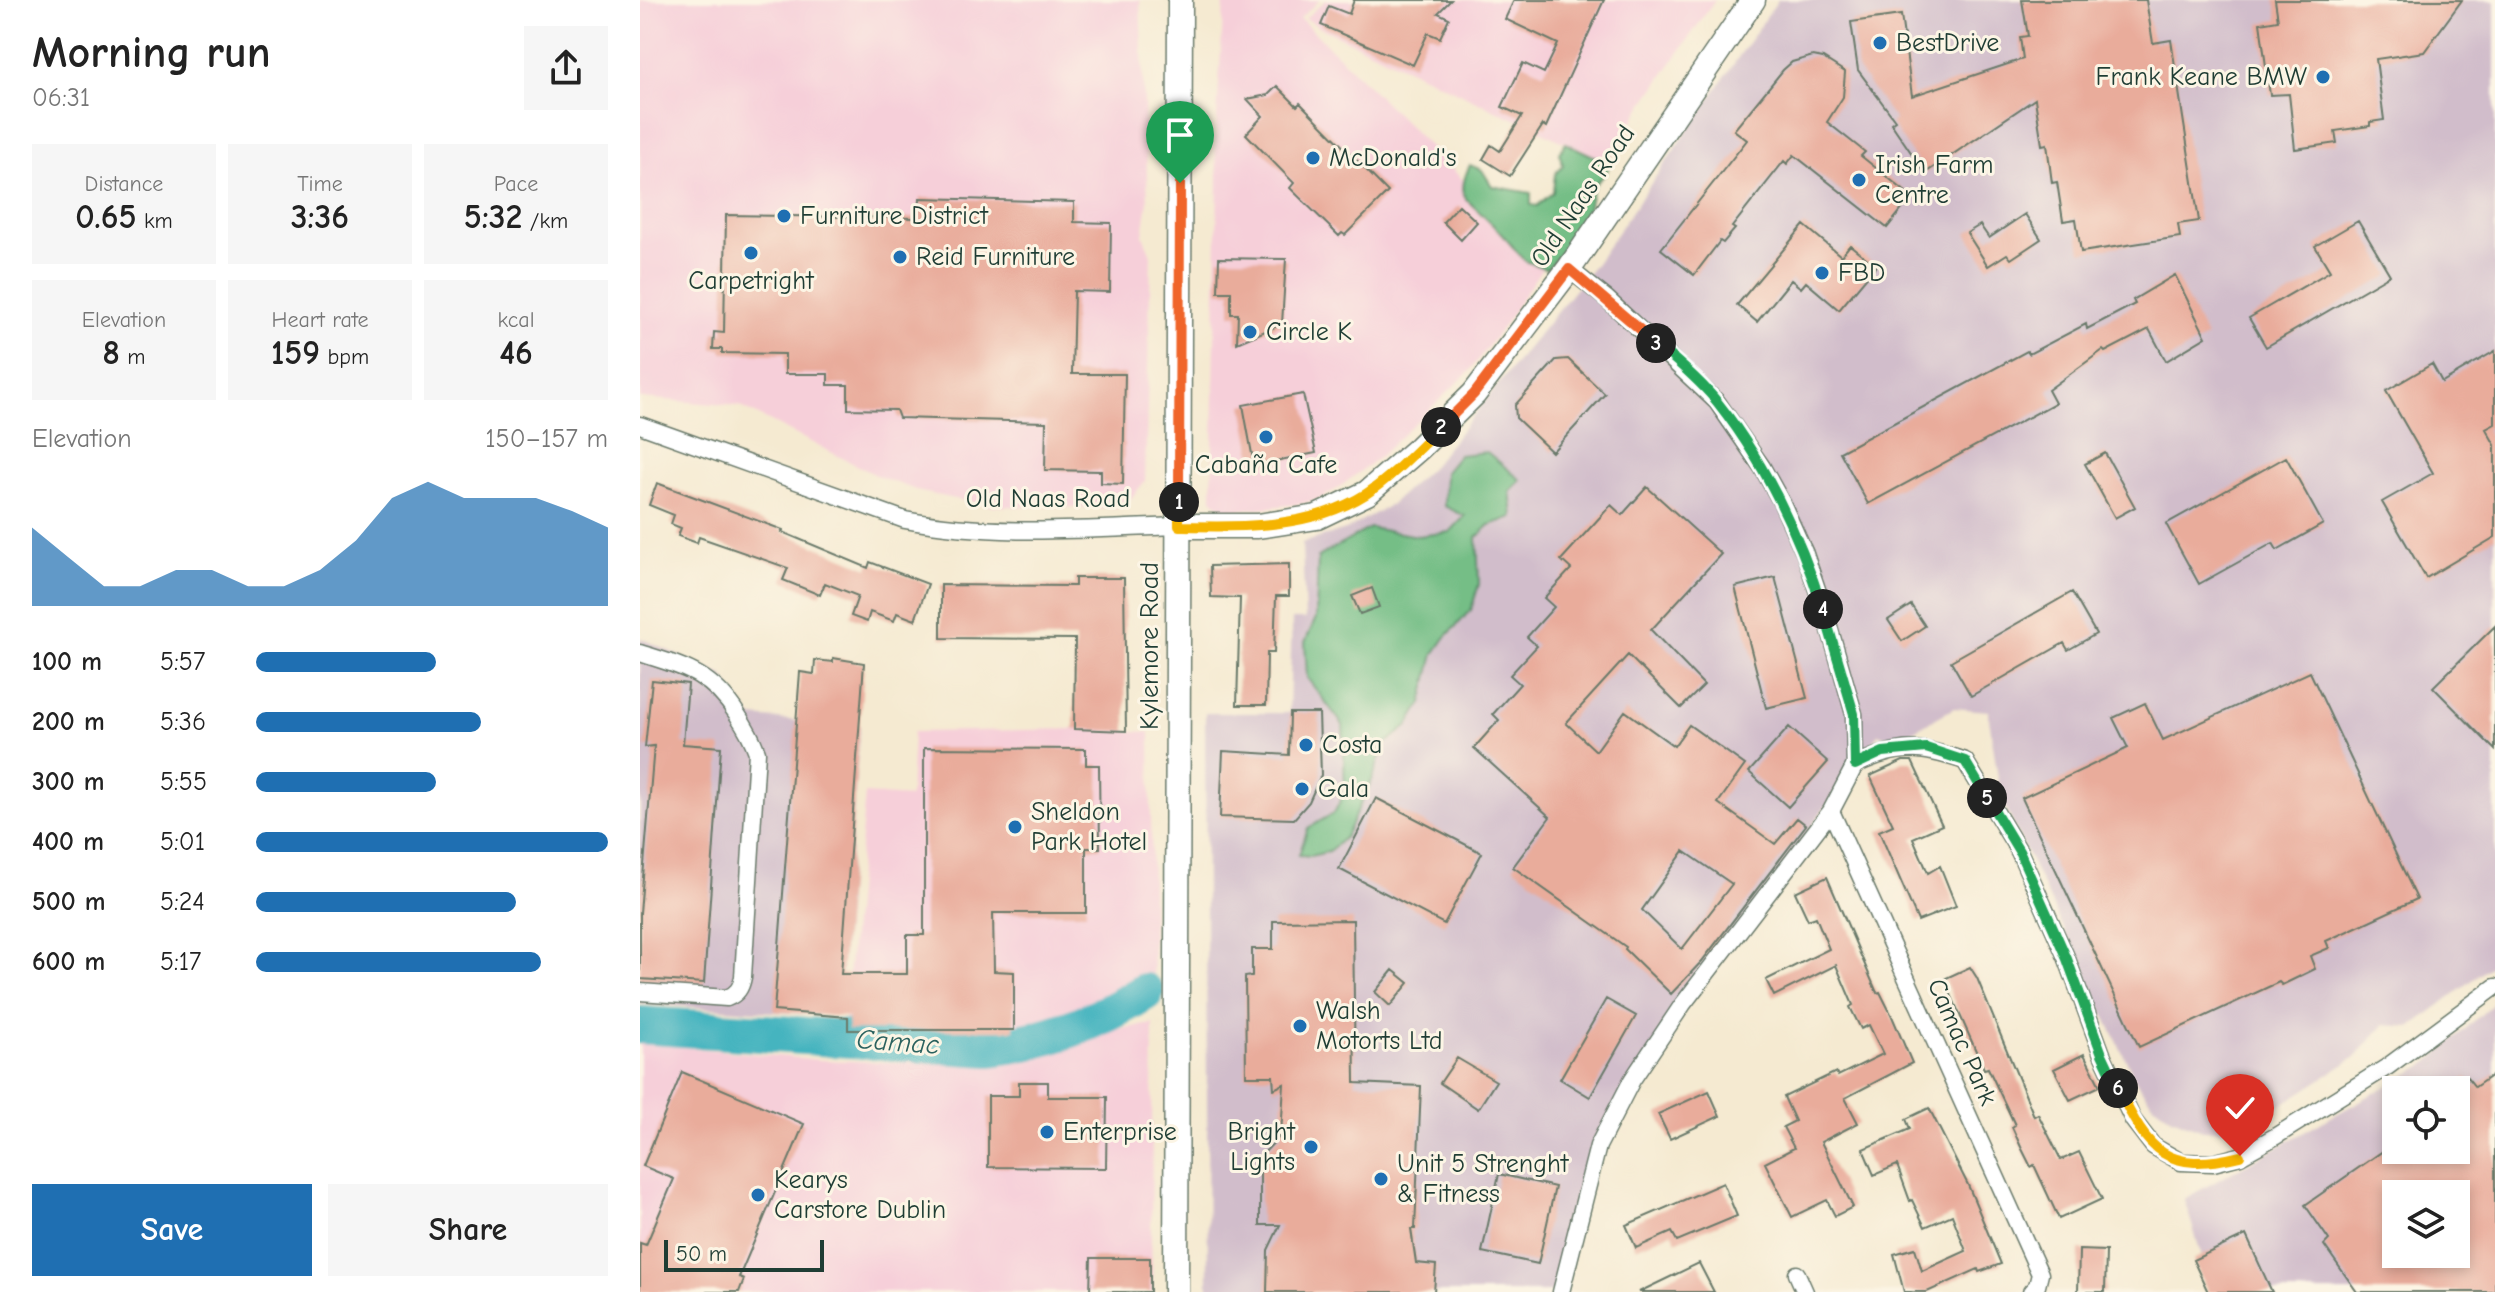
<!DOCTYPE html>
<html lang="en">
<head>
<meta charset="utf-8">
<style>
	:root { --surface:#fff; --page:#f6f6f6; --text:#222; --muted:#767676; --accent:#1f6fb2 }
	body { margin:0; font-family:"Comic Neue",sans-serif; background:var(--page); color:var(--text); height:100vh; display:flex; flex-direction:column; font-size:30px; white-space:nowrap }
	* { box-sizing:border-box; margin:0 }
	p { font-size:26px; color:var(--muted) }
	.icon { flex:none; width:44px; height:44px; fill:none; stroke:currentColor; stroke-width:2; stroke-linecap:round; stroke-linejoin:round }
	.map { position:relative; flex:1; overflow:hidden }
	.sheet { display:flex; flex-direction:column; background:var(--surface); width:640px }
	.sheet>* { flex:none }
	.fabs { position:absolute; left:1742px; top:1076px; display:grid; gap:16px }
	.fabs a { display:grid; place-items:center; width:88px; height:88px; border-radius:0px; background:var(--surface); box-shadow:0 4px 12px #0003; font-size:40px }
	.scale { position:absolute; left:24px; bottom:20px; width:160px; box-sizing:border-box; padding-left:8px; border:4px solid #1f3d34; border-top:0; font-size:22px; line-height:28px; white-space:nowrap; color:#1f3d34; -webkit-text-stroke:6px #fcf5e5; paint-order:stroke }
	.pin { position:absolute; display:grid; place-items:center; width:68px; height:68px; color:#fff; margin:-82px -34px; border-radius:50% 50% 50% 0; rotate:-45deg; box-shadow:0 0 8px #0007 }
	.pin .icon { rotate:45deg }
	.km { position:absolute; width:40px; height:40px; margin:-20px; border-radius:50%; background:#222; color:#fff; font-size:22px; line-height:40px; text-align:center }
	.round { display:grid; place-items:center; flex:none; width:84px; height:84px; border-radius:0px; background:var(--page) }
	.summary { display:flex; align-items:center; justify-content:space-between; height:136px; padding:0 32px }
	h1 { font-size:44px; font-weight:800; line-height:60px }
	.figures { display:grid; grid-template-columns:repeat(3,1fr); gap:12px; height:136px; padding:8px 32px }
	.figures div { display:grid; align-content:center; border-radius:0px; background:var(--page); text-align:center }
	.figures b { font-size:34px; font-weight:800 }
	.figures small { font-size:22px; font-weight:400 }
	.figures p { font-size:22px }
	.chart { height:224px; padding:16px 32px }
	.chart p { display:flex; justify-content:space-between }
	.chart svg { width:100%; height:144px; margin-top:8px; fill:var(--accent); opacity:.7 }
	.action { display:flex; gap:16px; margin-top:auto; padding:16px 32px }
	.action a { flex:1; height:92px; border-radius:0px; background:var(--accent); color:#fff; font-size:32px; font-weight:800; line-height:92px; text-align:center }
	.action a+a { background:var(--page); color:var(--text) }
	ul { padding:0 32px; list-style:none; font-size:26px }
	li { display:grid; grid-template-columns:128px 96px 1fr; align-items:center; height:60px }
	li i { height:20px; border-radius:10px; background:var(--accent) }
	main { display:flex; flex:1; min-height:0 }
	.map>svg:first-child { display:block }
	.built { fill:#f6cfd9 }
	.industrial { fill:#d1bdcb; fill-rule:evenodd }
	.forest { fill:#74be86; stroke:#4a7e5d; stroke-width:2 }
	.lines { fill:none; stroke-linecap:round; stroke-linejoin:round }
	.river { stroke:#45b4bf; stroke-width:38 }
	.building { fill:#e9ac9b; fill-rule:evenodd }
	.street-casing { stroke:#6a7a6b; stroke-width:19 }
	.secondary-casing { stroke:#6a7a6b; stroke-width:27 }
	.street { stroke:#fff; stroke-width:16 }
	.secondary { stroke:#fff; stroke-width:24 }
	.split-1-casing { stroke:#fff; stroke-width:16 }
	.split-2-casing { stroke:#fff; stroke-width:16 }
	.split-3-casing { stroke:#fff; stroke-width:16 }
	.split-4-casing { stroke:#fff; stroke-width:16 }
	.split-5-casing { stroke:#fff; stroke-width:16 }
	.split-6-casing { stroke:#fff; stroke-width:16 }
	.split-7-casing { stroke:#fff; stroke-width:16 }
	.split-1 { stroke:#f0652b; stroke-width:10 }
	.split-2 { stroke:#f5b400; stroke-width:10 }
	.split-3 { stroke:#f0652b; stroke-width:10 }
	.split-4 { stroke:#22a559; stroke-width:10 }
	.split-5 { stroke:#22a559; stroke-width:10 }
	.split-6 { stroke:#22a559; stroke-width:10 }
	.split-7 { stroke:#f5b400; stroke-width:10 }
	.poi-dot { fill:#1f6fb2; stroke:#fcf5e5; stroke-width:3 }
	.labels { text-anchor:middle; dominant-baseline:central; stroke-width:6; stroke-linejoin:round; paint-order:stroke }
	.poi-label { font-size:26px; fill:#1f3d34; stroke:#fcf5e5; text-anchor:start }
	.street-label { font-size:26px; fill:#1f3d34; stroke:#fcf5e5 }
	.water-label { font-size:28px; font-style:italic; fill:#2a615e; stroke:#fcf5e5 }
</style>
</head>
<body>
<main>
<section class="sheet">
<div class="summary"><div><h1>Morning run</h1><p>06:31</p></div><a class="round"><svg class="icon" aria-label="share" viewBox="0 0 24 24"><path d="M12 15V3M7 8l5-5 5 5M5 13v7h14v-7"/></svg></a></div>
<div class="figures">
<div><p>Distance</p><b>0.65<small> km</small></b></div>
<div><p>Time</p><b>3:36</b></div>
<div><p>Pace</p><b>5:32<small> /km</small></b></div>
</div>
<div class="figures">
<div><p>Elevation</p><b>8<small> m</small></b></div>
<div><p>Heart rate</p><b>159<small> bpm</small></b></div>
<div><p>kcal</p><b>46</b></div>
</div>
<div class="chart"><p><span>Elevation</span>150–157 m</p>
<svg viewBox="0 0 160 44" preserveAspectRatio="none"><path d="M0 44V20L10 29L20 38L30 38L40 33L50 33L60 38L70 38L80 33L90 24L100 11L110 6L120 11L130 11L140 11L150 15L160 20V44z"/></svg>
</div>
<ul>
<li><b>100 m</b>5:57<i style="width:51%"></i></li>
<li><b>200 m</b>5:36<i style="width:64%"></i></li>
<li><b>300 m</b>5:55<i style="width:51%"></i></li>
<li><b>400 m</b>5:01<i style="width:100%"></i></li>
<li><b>500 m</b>5:24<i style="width:74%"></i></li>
<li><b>600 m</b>5:17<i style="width:81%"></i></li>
</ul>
<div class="action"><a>Save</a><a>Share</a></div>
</section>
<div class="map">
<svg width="1855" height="1292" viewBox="0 0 1855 1292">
	<rect width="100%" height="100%" fill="#fcf5e5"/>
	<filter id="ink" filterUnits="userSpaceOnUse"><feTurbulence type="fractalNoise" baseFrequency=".0125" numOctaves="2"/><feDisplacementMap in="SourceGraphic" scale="16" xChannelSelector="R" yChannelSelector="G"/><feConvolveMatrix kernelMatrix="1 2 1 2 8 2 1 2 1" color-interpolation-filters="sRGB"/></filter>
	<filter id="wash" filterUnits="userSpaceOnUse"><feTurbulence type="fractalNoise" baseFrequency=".006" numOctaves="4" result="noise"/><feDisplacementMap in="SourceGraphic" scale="32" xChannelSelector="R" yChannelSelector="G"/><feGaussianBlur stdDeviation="1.8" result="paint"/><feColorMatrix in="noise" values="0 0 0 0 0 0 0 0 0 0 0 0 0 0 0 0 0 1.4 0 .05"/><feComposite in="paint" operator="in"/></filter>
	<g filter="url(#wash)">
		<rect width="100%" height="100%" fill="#f5ead1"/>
		<path class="built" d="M0 0H500L508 201 503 235 511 255 505 481 483 508 351 506 281 492 238 476 99 406 0 398Z
			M584 0H680L660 18 906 262 859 332 829 372 738 458 697 489 679 499 661 504 586 511 572 499 578 177 575 149Z
			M686 0H1075L1002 106 968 163 679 27 665 18Z
			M434 729 510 732 513 981 462 1003 371 1036 203 1034 225 794 270 797 273 732Z
			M513 1024 511 1240 513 1292H0V1043L180 1060 344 1065 378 1061 456 1032Z"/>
		<path class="industrial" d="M1138 0H1855V963L1771 1027 1744 1025 1716 1057 1619 1119 1592 1130H1563L1532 1118 1513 1104 1497 1083 1361 798 1348 711 1314 708 1255 741 1238 734 1043 1004 958 1146 921 1292H568L565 713H649L652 619H665L662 543 706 530 750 505 791 468 954 266Z
			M0 638 82 675 112 717 220 726 198 1016 0 1004Z
			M1855 1002V1292H1573L1544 1199 1788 1063ZM1756 1090H1816V1150H1756ZM1756 1194H1816V1254H1756Z"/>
		<path class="forest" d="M926 143 968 163C969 179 957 176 953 188 950 195 950 204 947 212 938 234 922 251 907 269L885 261 860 232 826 199C820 189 825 175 830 165L842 170 852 186 891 193V205L897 206 913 192 915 174 923 165 919 153Z
			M847 452 881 480 870 491 873 517 850 525 837 537 839 584 831 610 805 638 794 654 782 703 768 726 744 745 732 780 705 837 688 852 670 856 659 855 668 828 694 813 705 792 703 725 667 678 665 642 676 618 678 557 730 528 778 536 810 532 825 516 804 506 805 472 819 455Z"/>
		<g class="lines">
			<path class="river" d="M0 1025 349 1048C403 1042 459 1022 505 992"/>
		</g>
		<g id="blocks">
			<path class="building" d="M714 0H811L798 13 809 18 800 38 788 33 773 65 681 25 689 6 709 14Z
				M874 0H964L906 127 903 125 870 176 843 159 851 145 860 151 882 116 862 107 883 63 904 73 918 44 865 19Z
				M1382 0H1506L1513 43 1531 40 1559 221 1538 224 1540 237 1441 252 1436 219 1423 221 1417 182 1412 183 1407 144 1402 145 1395 99 1285 173 1251 123 1255 120 1218 70 1211 22 1261 15 1272 96 1383 59 1380 37 1388 36Z
				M1635 0H1822L1784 52 1736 59 1744 120 1730 122V126L1695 131 1697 143 1655 149 1649 94 1630 95 1620 23 1638 20Z
				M1173 56 1183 58 1205 72 1203 97 1187 122 1225 152 1221 156 1272 197 1247 228 1154 155 1147 164 1144 161 1092 227 1095 229 1083 243 1080 241 1054 275 1021 249 1107 140 1094 130 1143 70 1152 62Z
				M637 86 657 106 660 103 748 192 705 235 702 233 699 236 650 188 654 183 606 134 623 116 607 99 628 95Z
				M280 198 434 202V222L471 223 470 292 434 291 432 374H485L483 484 461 483V471L405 470 406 422 259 418 256 410 208 409V385H188V374H145V354L82 353V349H73L74 332 84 333 86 215 279 218Z
				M819 205 837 222 821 240 803 222Z
				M1385 214 1401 239 1371 259 1367 254 1348 266 1327 233 1340 225 1349 238Z
				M1718 221 1750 275 1626 347 1609 318 1690 271 1675 246Z
				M1164 225 1201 256 1210 245 1236 266 1199 310 1166 282 1161 288 1151 280 1117 322 1097 305Z
				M579 258 646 259 642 324 597 343 598 314H591V292H578Z
				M1535 275 1566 337 1526 361 1509 329 1465 352 1463 350 1408 390 1415 403 1228 504 1200 452 1387 351 1389 354 1446 324 1447 329 1495 304 1493 300Z
				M1855 351V424L1846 429 1855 445V537L1786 578 1742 502 1793 473 1746 391 1792 364 1802 382Z
				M928 359 965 394 912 452 876 418 875 405 916 360Z
				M663 394 676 453 614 465 603 405Z
				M1465 453 1495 507 1475 518 1445 464Z
				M1646 457 1683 524 1637 550 1633 543 1559 584 1526 524Z
				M17 483 143 530 142 532 228 568 230 562 288 584 275 620 257 613 254 621 230 612 227 622 211 616 218 596 185 583 180 595 143 580 148 568 59 537 57 543 38 536 41 528 31 524 34 515 9 505Z
				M1007 487 1081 554 1011 630 1064 685 1041 708 988 655 926 723 956 751 985 711 1034 746 1049 725 1105 765 1078 803 1135 844 1157 818 1166 825 1062 961 1031 994 985 949 986 947 873 867 910 817 834 748 859 720 853 714 880 684 870 675 897 646 887 637 914 607 904 598 931 569 921 560 971 505 982 515ZM1044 851 1092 884 1042 949 1002 910Z
				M649 564V596H636L634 653H627L626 705H597L600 598 571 597 570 566Z
				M1135 577 1167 698 1126 708 1095 587Z
				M435 578H484L486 731 434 729 435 639 301 638V585L435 586Z
				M732 588 739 607 720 614 712 596Z
				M1432 592 1456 634 1428 650 1424 643 1331 696 1311 661Z
				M1271 605 1285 626 1262 641 1248 620Z
				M1855 626V750L1793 687Z
				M193 658 224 663 201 974H267V935H284V748L446 749V765H459L460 848H446V913H353L354 971 374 972V1030H208V1017L134 1011 160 672 174 674 175 660 193 662Z
				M1670 672 1777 899 1686 941 1689 948 1670 956 1675 969 1642 985 1639 982 1499 1047 1382 798 1488 748 1473 718 1505 703 1523 740Z
				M12 680 48 684 43 744 81 747 64 983 0 979V913L14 746 5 747Z
				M650 713H679L681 775 669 802 654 819 580 817 583 751 649 755Z
				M1149 727 1188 762 1148 807 1109 772Z
				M1263 761H1272L1302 825 1273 838 1288 873 1300 866 1316 906 1278 921 1239 831 1253 825 1230 776Z
				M736 798 842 853 804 924 699 869Z
				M1187 877 1237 993 1240 992 1251 1014 1272 1063 1205 1098 1218 1123 1181 1142 1213 1207 1195 1216 1187 1200 1152 1217 1125 1163 1154 1148 1143 1127 1155 1121 1144 1097 1196 1072 1198 1076 1243 1054 1229 1025 1221 1029 1210 1007 1213 1005 1196 965 1134 996 1126 980 1189 949 1176 917 1168 920 1155 892Z
				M713 920 715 1083 781 1086 775 1229H771L776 1263 796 1265 794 1292H627L628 1250 640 1225H620V1157L641 1135 644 1084 634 1089 633 1076H606L605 977 612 976V949H633V921Z
				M1330 967 1337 978 1394 1116 1398 1114 1421 1160 1439 1152 1462 1199 1419 1219 1394 1165 1391 1167 1381 1147 1372 1127 1375 1125 1348 1068 1344 1069 1304 979Z
				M753 970 769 983 750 1006 735 992Z
				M966 999 996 1016 950 1097 920 1079Z
				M1444 1054 1460 1086 1430 1100 1414 1069Z
				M817 1058 856 1081 838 1109 800 1083Z
				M42 1072 164 1124 99 1277 104 1279 99 1292H0V1243L6 1245 34 1179 3 1166Z
				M1855 1073V1292H1717L1684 1245 1689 1240 1665 1205 1756 1142V1150H1816V1085L1827 1077 1835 1087ZM1756 1194H1816V1254H1756Z
				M379 1082H408V1097H467L466 1168 348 1167V1096H379Z
				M1069 1091 1080 1116 1030 1139 1018 1114Z
				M1289 1108 1328 1185 1361 1264 1339 1272 1338 1269 1287 1292H1264L1254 1254 1275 1248 1282 1271 1326 1251 1312 1215 1285 1227 1272 1200 1270 1201 1257 1165 1234 1175 1223 1149 1270 1129 1266 1119Z
				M859 1174 915 1187 898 1264 842 1252Z
				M1083 1183 1097 1216 1037 1241 1032 1232 996 1248 986 1225Z
				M1606 1235 1632 1292H1568L1553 1260Z
				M1439 1250 1466 1251 1465 1292H1438Z
				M451 1258H510V1292H450Z
				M1059 1263 1074 1292H999Z"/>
		</g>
	</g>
	<g filter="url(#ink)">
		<use href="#blocks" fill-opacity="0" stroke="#6a7a6b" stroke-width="2"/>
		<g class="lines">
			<defs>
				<path id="street" d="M0 425 265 520C355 537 447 529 539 526
					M0 653C44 667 71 673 97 714 105 726 112 738 117 752L103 977C101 988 97 994 87 998L0 992
					M1215 765C1260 744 1279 746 1325 761L1379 851 1427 959 1462 1054 1493 1120 1513 1146 1541 1162 1573 1163 1600 1156 1636 1136 1747 1067 1855 987
					M1191 811 1400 1274 1397 1286 1391 1292
					M1157 1274 1165 1292
					M921 1292 958 1146 992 1080 1043 1004 1191 811 1215 765 1214 714 1186 616 1165 554 1142 503 1122 467 1077 402 967 299 929 269"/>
				<path id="secondary" d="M539 526H618L677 517 727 493 779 448 834 394 929 269 1113 0
					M536 1292 540 0"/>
			</defs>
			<use href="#street" class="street-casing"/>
			<use href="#secondary" class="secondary-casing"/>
			<use href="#street" class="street"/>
			<use href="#secondary" class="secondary"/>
		</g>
	</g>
	<g class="lines" filter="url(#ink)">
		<defs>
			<path id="split-1" d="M539 502 540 183"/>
			<path id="split-2" d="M539 502V526C602 527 671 529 726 494 752 477 779 448 801 427"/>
			<path id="split-3" d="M801 427 834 394 929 269 1016 343"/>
			<path id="split-4" d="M1016 343C1037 362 1061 381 1078 403 1127 465 1159 535 1183 609"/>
			<path id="split-5" d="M1183 609 1214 714 1215 765 1243 752 1286 748 1325 761 1347 798"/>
			<path id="split-6" d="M1347 798 1379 851 1427 959 1462 1054 1478 1088"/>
			<path id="split-7" d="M1478 1088C1508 1152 1527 1174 1600 1156"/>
		</defs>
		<use href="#split-1" class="split-1-casing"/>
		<use href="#split-2" class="split-2-casing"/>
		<use href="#split-3" class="split-3-casing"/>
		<use href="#split-4" class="split-4-casing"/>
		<use href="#split-5" class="split-5-casing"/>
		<use href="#split-6" class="split-6-casing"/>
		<use href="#split-7" class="split-7-casing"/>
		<use href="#split-1" class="split-1"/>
		<use href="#split-2" class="split-2"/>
		<use href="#split-3" class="split-3"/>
		<use href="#split-4" class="split-4"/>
		<use href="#split-5" class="split-5"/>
		<use href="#split-6" class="split-6"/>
		<use href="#split-7" class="split-7"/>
	</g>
	<g class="poi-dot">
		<circle cx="1240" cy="43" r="8"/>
		<circle cx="1683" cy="77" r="8"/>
		<circle cx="673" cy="158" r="8"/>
		<circle cx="1219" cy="180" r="8"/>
		<circle cx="144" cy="216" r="8"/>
		<circle cx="111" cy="253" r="8"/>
		<circle cx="260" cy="257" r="8"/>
		<circle cx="1182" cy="273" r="8"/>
		<circle cx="610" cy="332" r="8"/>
		<circle cx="626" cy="437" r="8"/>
		<circle cx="666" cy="745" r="8"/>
		<circle cx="662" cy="789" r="8"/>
		<circle cx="375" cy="827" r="8"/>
		<circle cx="660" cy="1026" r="8"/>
		<circle cx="407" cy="1132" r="8"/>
		<circle cx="671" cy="1147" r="8"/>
		<circle cx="741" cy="1179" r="8"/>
		<circle cx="118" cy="1195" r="8"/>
	</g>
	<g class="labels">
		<g class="poi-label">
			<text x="1256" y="43">BestDrive</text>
			<text x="1667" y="77" text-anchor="end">Frank Keane BMW</text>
			<text x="689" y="158">McDonald's</text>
			<text x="1235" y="165">Irish Farm<tspan x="1235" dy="30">Centre</tspan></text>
			<text x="160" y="216">Furniture District</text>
			<text x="276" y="257">Reid Furniture</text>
			<text x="1198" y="273">FBD</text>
			<text x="111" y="281" text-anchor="middle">Carpetright</text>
			<text x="626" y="332">Circle K</text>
			<text x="626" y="465" text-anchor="middle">Cabaña Cafe</text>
			<text x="682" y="745">Costa</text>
			<text x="678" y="789">Gala</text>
			<text x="391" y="812">Sheldon<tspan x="391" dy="30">Park Hotel</tspan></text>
			<text x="676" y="1011">Walsh<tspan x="676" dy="30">Motorts Ltd</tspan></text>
			<text x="423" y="1132">Enterprise</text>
			<text x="655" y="1132" text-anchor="end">Bright<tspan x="655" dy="30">Lights</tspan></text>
			<text x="757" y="1164">Unit 5 Strenght<tspan x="757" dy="30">&amp; Fitness</tspan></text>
			<text x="134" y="1180">Kearys<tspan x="134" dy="30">Carstore Dublin</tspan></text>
		</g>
		<g class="street-label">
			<text transform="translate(943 196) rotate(-56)">Old Naas Road</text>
			<text x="408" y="499">Old Naas Road</text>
			<text transform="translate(510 646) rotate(-90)">Kylemore Road</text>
			<text transform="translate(1322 1042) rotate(66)">Camac Park</text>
		</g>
		<g class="water-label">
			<text transform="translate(258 1042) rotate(4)">Camac</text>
		</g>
	</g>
</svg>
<div class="fabs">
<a><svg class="icon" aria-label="locate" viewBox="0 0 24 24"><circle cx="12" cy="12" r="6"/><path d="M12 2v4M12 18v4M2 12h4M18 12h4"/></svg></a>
<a><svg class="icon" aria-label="layers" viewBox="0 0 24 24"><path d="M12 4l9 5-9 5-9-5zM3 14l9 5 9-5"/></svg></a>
</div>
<div class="scale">50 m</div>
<div class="pin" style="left:540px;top:183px;background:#1e9e55"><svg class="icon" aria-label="arrive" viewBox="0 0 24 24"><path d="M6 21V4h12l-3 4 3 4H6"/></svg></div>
<div class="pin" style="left:1600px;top:1156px;background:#d93025"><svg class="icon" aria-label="check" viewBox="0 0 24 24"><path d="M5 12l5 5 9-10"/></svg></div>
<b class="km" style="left:539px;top:502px">1</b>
<b class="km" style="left:801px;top:427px">2</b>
<b class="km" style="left:1016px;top:343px">3</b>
<b class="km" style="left:1183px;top:609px">4</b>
<b class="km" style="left:1347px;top:798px">5</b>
<b class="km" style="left:1478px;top:1088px">6</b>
</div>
</main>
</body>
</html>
